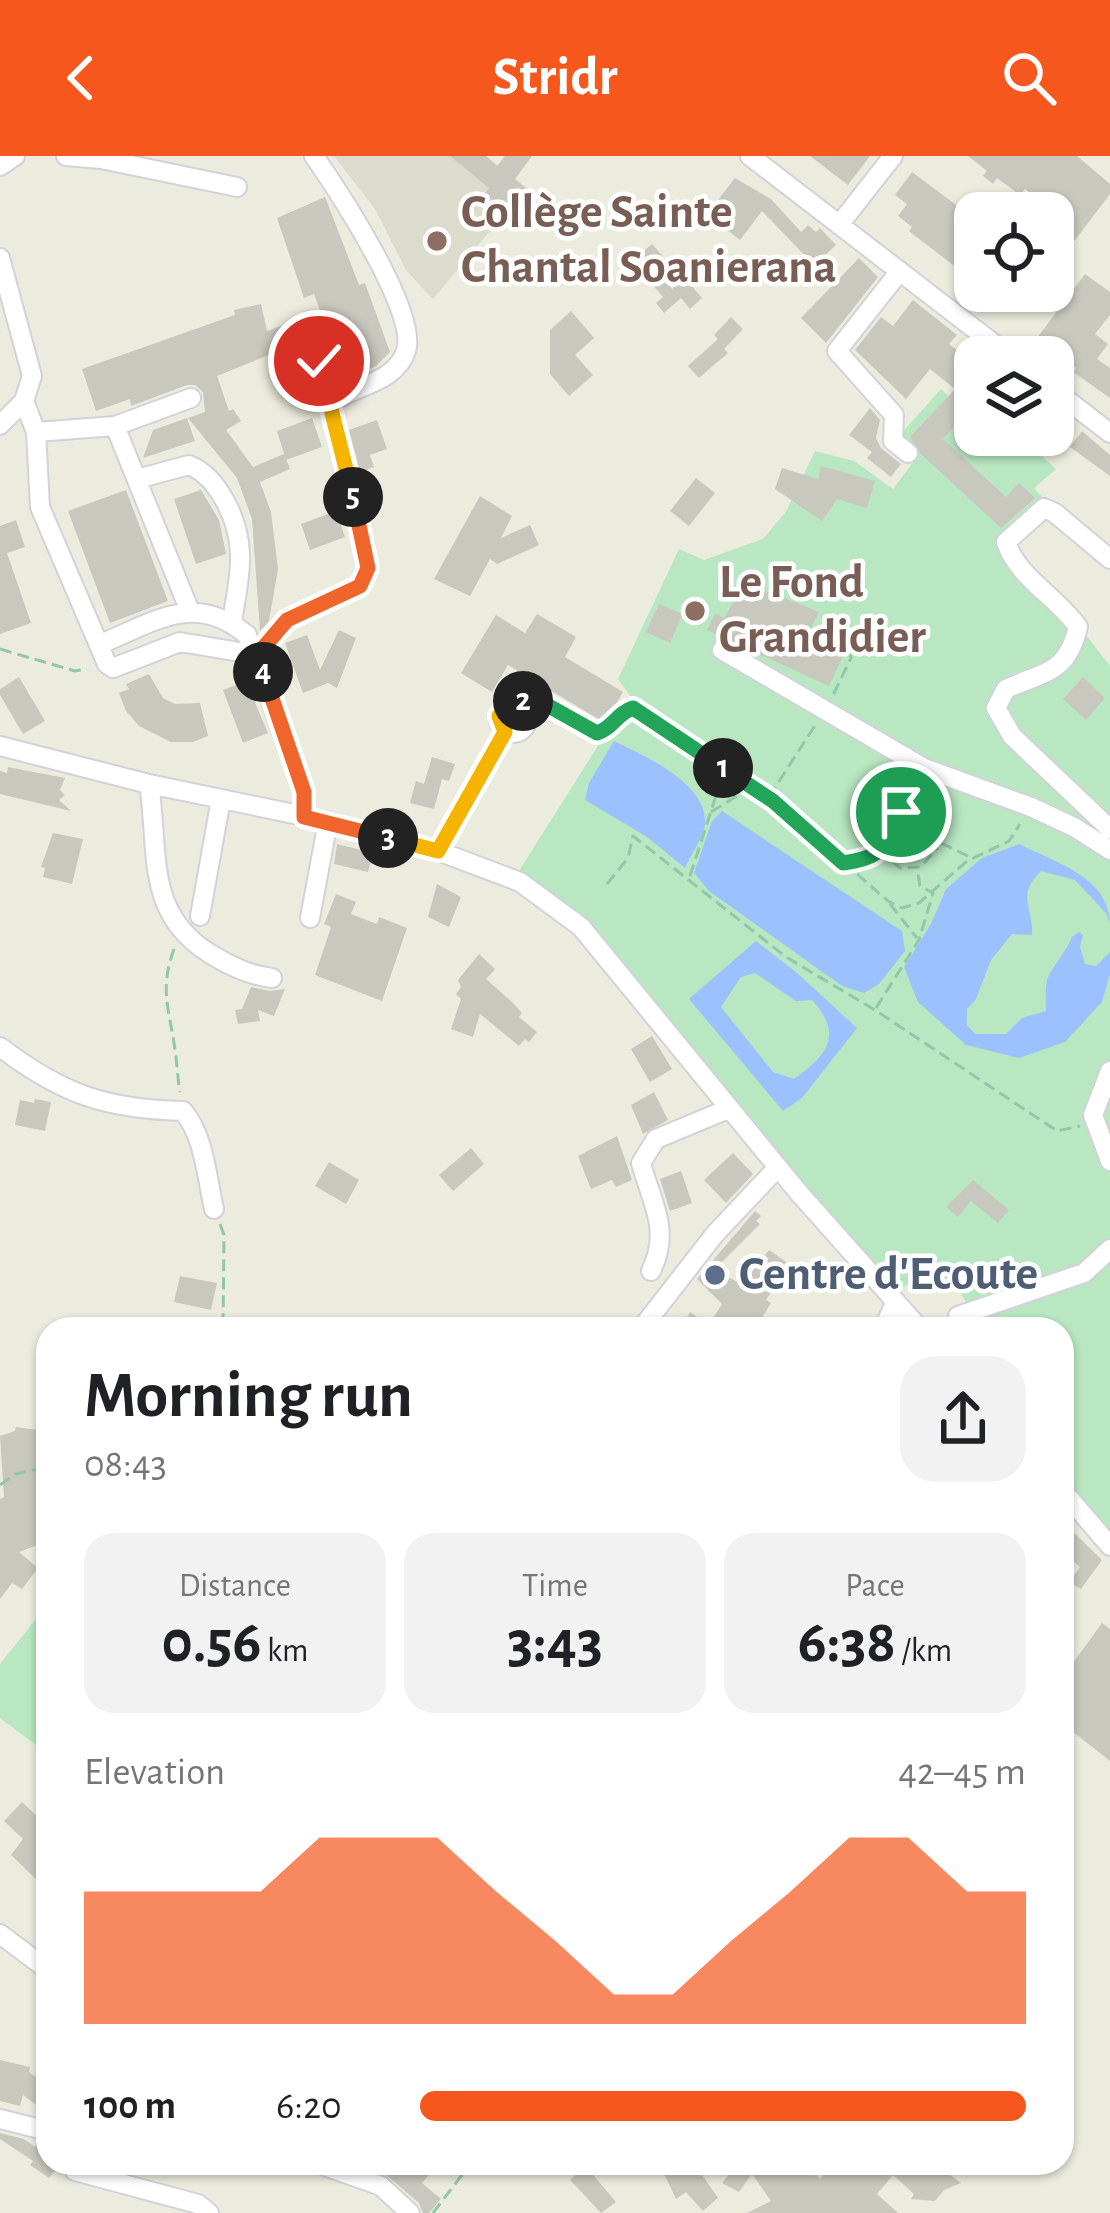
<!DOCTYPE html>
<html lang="en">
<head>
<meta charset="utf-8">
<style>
	:root { --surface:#fff; --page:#f2f2f2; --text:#202124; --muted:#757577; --accent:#f5571c }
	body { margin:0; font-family:"Alegreya Sans",sans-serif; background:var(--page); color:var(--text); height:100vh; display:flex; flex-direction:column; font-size:45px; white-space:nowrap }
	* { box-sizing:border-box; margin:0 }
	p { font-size:39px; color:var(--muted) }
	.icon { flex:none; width:66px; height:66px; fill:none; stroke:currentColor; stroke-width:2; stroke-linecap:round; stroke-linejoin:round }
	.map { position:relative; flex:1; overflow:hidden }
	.details { position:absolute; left:36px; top:1161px; width:1038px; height:858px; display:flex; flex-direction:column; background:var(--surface); border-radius:36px; box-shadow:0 3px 9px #0004 }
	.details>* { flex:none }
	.tools { position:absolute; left:954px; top:36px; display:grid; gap:24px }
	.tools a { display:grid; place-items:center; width:120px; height:120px; border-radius:24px; background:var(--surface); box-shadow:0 3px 9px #0004; font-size:60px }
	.pin { position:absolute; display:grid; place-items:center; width:102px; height:102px; color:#fff; margin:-51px; border:6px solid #fff; border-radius:50%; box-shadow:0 3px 12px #0007 }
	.km { position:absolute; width:60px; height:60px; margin:-30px; border-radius:50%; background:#222; color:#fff; font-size:33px; line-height:60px; text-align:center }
	.round { display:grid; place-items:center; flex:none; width:126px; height:126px; border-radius:36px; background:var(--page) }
	.headline { display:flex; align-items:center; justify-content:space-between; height:204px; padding:0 48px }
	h1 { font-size:66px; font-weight:600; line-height:90px }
	.figures { display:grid; grid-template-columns:repeat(3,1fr); gap:18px; height:204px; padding:12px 48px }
	.figures div { display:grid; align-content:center; border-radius:30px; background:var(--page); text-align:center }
	.figures b { font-size:60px; font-weight:600 }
	.figures small { font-size:33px; font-weight:400 }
	.figures p { font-size:33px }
	.chart { height:336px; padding:24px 48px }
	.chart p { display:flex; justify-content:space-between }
	.chart svg { width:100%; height:216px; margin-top:12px; fill:var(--accent); opacity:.7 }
	ul { padding:0 48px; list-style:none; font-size:39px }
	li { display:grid; grid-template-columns:192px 144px 1fr; align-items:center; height:90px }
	li i { height:30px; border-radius:15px; background:var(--accent) }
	header { display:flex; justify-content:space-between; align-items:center; height:156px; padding:0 48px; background:var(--accent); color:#fff; font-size:54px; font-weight:600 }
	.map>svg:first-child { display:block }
	.education { fill:#dcdccd }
	.green { fill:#b8e7c1 }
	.water { fill:#9cc1ff; fill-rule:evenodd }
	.building { fill:#c9c8be }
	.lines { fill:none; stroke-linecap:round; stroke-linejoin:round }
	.minor-casing { stroke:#d2d3da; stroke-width:22 }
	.path { stroke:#91c7ab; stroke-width:3; stroke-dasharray:12 6; stroke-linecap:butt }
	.minor { stroke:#fff; stroke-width:18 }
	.split-1-casing { stroke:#fff; stroke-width:24 }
	.split-2-casing { stroke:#fff; stroke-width:24 }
	.split-3-casing { stroke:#fff; stroke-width:24 }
	.split-4-casing { stroke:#fff; stroke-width:24 }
	.split-5-casing { stroke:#fff; stroke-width:24 }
	.split-6-casing { stroke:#fff; stroke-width:24 }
	.split-1 { stroke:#22a559; stroke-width:15 }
	.split-2 { stroke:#22a559; stroke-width:15 }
	.split-3 { stroke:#f5b400; stroke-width:15 }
	.split-4 { stroke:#f0652b; stroke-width:15 }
	.split-5 { stroke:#f0652b; stroke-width:15 }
	.split-6 { stroke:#f5b400; stroke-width:15 }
	.education-dot { fill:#8d6e63; stroke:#fff; stroke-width:4.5 }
	.service-dot { fill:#5c6f8a; stroke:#fff; stroke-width:4.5 }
	.labels { text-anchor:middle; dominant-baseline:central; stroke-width:9; stroke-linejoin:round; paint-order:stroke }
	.education-label { font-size:48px; font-weight:bold; fill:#785e54; stroke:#fff; text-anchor:start }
	.service-label { font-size:48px; font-weight:bold; fill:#4e5e75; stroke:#fff; text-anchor:start }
</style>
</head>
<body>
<header><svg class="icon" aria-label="back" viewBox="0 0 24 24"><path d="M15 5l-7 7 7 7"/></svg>Stridr<svg class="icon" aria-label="search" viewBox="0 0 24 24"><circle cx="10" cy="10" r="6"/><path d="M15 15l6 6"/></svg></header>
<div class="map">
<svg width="1110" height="2057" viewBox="0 0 1110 2057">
	<rect width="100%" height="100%" fill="#ececde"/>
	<path class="education" d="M334 0H486L526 32 433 143 406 114 375 53Z"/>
	<path class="green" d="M941 233 958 249 971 235 975 239V279H1019L1056 313 1034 332 1043 342 997 391 1063 450 1110 510V1389L1062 1332V1173H957L969 1154C963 1133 949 1126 930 1118L897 1134 764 984 647 838 517 718 630 539 618 523 679 393 704 404 763 383 787 354 815 295 854 305 893 333 917 301 899 280Z
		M48 1448V1574L36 1589 0 1562V1508Z"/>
	<path class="water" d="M614 585C643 599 707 627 705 667 704 680 691 699 685 712L647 681 585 644 589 627Z
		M722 655 902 775 905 795 879 828 864 837 842 830 709 735 694 717 712 665Z
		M1019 688C1054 706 1110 721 1110 768L1106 757 1075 724 1041 715C1015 741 1034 751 1032 779L1012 778 991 804 976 843 967 853V869L975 878H1006L1022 862 1046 855C1045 814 1047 824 1067 791 1077 775 1064 787 1079 776L1083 779 1080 791 1085 808 1096 810 1110 796V818L1102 846 1065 886 1019 902 966 889 918 846 904 811 931 768 946 733 982 702Z
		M756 785 796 816 857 872 802 942 783 955 689 843ZM755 817 796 845 812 844C844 878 827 900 794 923L773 916 721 851 741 821Z"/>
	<path class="building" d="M450 0H486L497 10 505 0H532L515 23 526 32 507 56 484 38 489 32Z
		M810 0H870L848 29Z
		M968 0H1077L1110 28V38L1053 113V54L1025 33 1020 39 997 22 993 28 983 20 987 15Z
		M912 16 975 63V126L909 75 912 71 898 60 907 48 895 39Z
		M735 22 771 43 801 76 808 69 816 76 820 72 836 89 814 109 762 55 740 84 707 58Z
		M325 41 359 129 365 127 390 196 376 210 345 224 314 138 304 142 277 62Z
		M652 88 666 104 655 113 672 133 685 122 702 142 690 153 681 142 664 157 656 147 663 141 632 105Z
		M859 102 878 121 826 187 801 162Z
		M1085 118 1110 136V159L1095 178 1108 188 1097 203 1110 212V242L1073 216 1076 212 1037 182Z
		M913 144 957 179 949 188 975 208V230L957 253 964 260 943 283 1006 341 1019 327 1035 342 1001 372 921 298 910 281 955 233 930 213 906 243 855 194 881 161 893 170Z
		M261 148 267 175 281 170 289 191 217 220 229 255 233 253 241 265 226 274 253 311 284 298 290 313 260 326 271 356 278 413 269 465 260 475 252 363 237 322 188 262 205 256 203 236 195 229H187L131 250 130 243 96 255 82 213 235 159 234 154Z
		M571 155 594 182 575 199 593 219 569 240 550 218V174Z
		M731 161 743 173 724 193 728 197 699 222 688 210 718 183 714 179Z
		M870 252 880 264 876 282 881 292 901 308 891 321 867 302 872 296 849 279Z
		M187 262 195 285 143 302 153 274Z
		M312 262 322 291 286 304 277 275Z
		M377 264 387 293 370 299 374 311 360 316 349 274Z
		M1082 275 1110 299V320L1070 291Z
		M821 310 875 325 867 352 837 343 822 365 775 333 782 312 818 323Z
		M696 322 715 337 689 370 670 355Z
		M126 334 168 445 110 467 68 355Z
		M201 334 219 364 226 398 196 408 174 343Z
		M480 340 512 360 501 382 530 369 539 389 497 408 490 403 470 440 434 423Z
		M336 355 345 381 310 394 301 368Z
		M16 364 25 391 7 397 31 467 0 478V370Z
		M745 426 819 456 807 480 844 498 829 530 707 474 715 457 724 462Z
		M659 448 682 458 670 487 646 476Z
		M537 458 576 481 565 501 623 536 605 567 508 509 492 536 461 517 496 459 525 477Z
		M339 474 356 482 337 532 328 527 303 537 285 487 307 479 320 514Z
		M149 518 163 542 175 548 200 547 208 580 193 586H171L139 570 126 555 119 537 129 533 126 528Z
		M19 521 45 565 23 578 0 539V533Z
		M1083 521 1105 542 1086 564 1063 543Z
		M246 525 268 577 243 587 223 534Z
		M432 601 455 608 449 625 442 623 434 653 410 647 416 625 424 628Z
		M8 611 65 622 60 634 65 639 59 644 71 655 0 638V615L7 617Z
		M53 677 83 683 72 728 43 721 45 712 41 711Z
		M337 688 373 697 368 716 334 708Z
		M437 728 461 741 449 771 428 761Z
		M336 738 356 746 351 758 377 768 379 761 407 772 382 845 315 819 331 771 324 768Z
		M479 798 495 813 486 823 512 846 522 857 519 861 537 876 529 886 525 883 519 890 480 858 473 881 451 873 461 843 456 838 461 831 458 824Z
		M251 831 270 835 285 833 274 860 258 854 260 865 238 868 235 854 242 853Z
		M652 880 672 913 650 926 631 893Z
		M654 936 668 964 643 978 631 949Z
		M35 943 51 946 45 975 15 969 20 944 34 947Z
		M617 980 632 1024 616 1031 612 1024 591 1033 578 1000Z
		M471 992 484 1008 453 1035 439 1019Z
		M733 997 753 1018 726 1047 704 1024Z
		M329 1006 359 1024 346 1048 315 1030Z
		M681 1015 692 1047 670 1055 660 1023Z
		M973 1024 1009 1054 998 1067 971 1045 958 1061 946 1051Z
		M755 1055 761 1060 756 1065 760 1068 715 1113 742 1129 769 1094 789 1108 766 1144 771 1147 755 1173H680L690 1156 709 1169 722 1148 697 1123Z
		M180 1120 217 1127 211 1154 174 1146Z
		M16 1271 37 1274 42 1312H48V1385L19 1396 38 1412 22 1433 12 1427 0 1443V1343L4 1341 0 1280 15 1275Z
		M1062 1365 1102 1404 1081 1433 1069 1426 1080 1411 1062 1395Z
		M1102 1467 1110 1473V1605L1062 1567V1522Z
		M22 1646 48 1671V1722L42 1729 11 1699 23 1683 4 1665Z
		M0 1904 30 1911 29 1916 48 1930V1958L23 1939 20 1950 0 1945Z
		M0 1977 24 1983 35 1991 37 1987 45 1992 48 1989V2007L59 2009 49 2022 30 2009 33 2005 0 1983Z
		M392 2007H439L422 2027 441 2043 429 2057H423L419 2047 384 2017Z
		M562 2007H583L616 2046 601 2057 570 2024 576 2018Z
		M659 2007H694L718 2042 703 2055 686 2036 676 2043Z
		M737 2007H800L809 2020 814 2016 820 2023 832 2007H879L893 2019 877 2038 898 2057H747L771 2045 752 2018 739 2036 722 2027Z
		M903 2007H934L961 2027 944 2034 935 2045 911 2043 914 2038 893 2019Z"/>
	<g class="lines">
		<defs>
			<path id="minor" d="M66 0 101 3 237 31
				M314 0C337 33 419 157 406 195 395 228 353 229 330 248
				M750 0 1011 201
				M0 10 15 0
				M839 69 893 0
				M0 102 32 220 24 245 0 269
				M900 115 837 195 894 259 893 285 908 297
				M1053 233 1110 277
				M24 245 36 276 40 351 107 508 113 512 180 486 257 499
				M115 270 189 453
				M36 276 115 270 191 242
				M137 323 189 309C219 321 239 365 240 398 241 420 235 444 232 466
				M1110 403 1055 357 1044 352 1006 386C1018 422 1056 440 1078 471 1067 518 1045 515 1006 533L996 552 1012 580 1110 673
				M100 488C155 466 194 435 247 479L304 636 303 661
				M722 494 924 612 1031 651 1074 671 1110 694
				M257 499 287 464 360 430 368 412 319 205
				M499 563a14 14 0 1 1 28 0a14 14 0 1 1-28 0Z
				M0 590 149 628 328 665 438 695 520 726 581 771 799 1037 920 1173
				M149 628C160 700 143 762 219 803 237 813 251 819 272 822
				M438 695 505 576
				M200 760 221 643
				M310 762 328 665
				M0 891C62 938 105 953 183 955 204 979 207 1022 214 1053
				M1110 915 1093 959 1110 1005
				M651 1115C671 1074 652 1048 641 1007L656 983 728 953
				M958 1160 1084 1117 1110 1093
				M641 1173 715 1078 778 1011
				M883 1173 896 1146
				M1062 1334 1110 1390
				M0 1778 48 1814
				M0 1963 48 1975
				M73 2007 75 2015 198 2048 209 2057
				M316 2007 381 2030 410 2057"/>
		</defs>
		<use href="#minor" class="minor-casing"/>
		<path class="path" d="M816 479 849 495 851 502 833 539
			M0 493 75 515 87 513
			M519 550 530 541 597 577C612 573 617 557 633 552L773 645 888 745 902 752 919 747 967 705 1009 685 1020 668
			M769 641 816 568
			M711 656 742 637 762 639
			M941 687 970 701
			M845 706 870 703 880 695 900 712 921 711 937 692C940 671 918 639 896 659 888 667 885 685 880 695
			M690 720 724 615
			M607 728 628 702 633 680 786 801 875 854 1057 975 1080 970
			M890 748 917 782
			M174 793C160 832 168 849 174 887 177 904 177 919 180 936
			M876 852 919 784 933 737 920 730 917 712
			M220 1068 224 1079 223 1173
			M0 1329 15 1318 48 1311
			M433 2057 471 2007"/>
		<use href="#minor" class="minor"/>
	</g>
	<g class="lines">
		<defs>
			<path id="split-1" d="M723 612 773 645 843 707C899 699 871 684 901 656"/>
			<path id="split-2" d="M523 545 530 541 538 544 597 577C612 573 617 557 633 552L723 612"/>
			<path id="split-3" d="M388 682 438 695 505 576 499 560 506 550H519L523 545"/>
			<path id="split-4" d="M263 516 304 636V661L388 682"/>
			<path id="split-5" d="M263 516 257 499 287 464 360 430 368 412 353 341"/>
			<path id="split-6" d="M319 205 353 341"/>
		</defs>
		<use href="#split-1" class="split-1-casing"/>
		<use href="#split-2" class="split-2-casing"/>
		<use href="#split-3" class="split-3-casing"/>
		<use href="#split-4" class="split-4-casing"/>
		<use href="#split-5" class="split-5-casing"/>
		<use href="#split-6" class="split-6-casing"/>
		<use href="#split-1" class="split-1"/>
		<use href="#split-2" class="split-2"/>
		<use href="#split-3" class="split-3"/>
		<use href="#split-4" class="split-4"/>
		<use href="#split-5" class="split-5"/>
		<use href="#split-6" class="split-6"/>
	</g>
	<g class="education-dot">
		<circle cx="437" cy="85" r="12"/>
		<circle cx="695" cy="455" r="12"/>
	</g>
	<circle class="service-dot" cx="715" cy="1119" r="12"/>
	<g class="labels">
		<g class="education-label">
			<text x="461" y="57">Collège Sainte<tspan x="461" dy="55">Chantal Soanierana</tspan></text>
			<text x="719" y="427">Le Fond<tspan x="719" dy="55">Grandidier</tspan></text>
		</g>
		<g class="service-label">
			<text x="739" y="1119">Centre d'Ecoute</text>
		</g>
	</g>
</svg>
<div class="tools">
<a><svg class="icon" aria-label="locate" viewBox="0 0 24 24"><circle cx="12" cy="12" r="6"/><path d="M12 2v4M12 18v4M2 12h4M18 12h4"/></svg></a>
<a><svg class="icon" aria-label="layers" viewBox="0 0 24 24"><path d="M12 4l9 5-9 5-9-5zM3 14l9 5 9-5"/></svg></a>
</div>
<div class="pin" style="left:901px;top:656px;background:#1e9e55"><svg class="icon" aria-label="arrive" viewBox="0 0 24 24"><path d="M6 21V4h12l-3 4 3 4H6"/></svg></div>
<div class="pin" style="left:319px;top:205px;background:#d93025"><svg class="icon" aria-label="check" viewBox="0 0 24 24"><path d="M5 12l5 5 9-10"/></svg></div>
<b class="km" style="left:723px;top:612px">1</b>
<b class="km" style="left:523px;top:545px">2</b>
<b class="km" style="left:388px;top:682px">3</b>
<b class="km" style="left:263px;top:516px">4</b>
<b class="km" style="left:353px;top:341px">5</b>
<section class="details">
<div class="headline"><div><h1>Morning run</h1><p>08:43</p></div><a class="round"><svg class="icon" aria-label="share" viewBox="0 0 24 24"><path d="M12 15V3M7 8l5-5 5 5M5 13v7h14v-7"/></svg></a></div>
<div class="figures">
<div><p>Distance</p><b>0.56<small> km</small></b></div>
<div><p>Time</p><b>3:43</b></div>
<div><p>Pace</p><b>6:38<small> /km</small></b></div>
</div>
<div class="chart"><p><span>Elevation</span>42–45 m</p>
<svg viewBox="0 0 160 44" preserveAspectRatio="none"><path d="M0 44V17L10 17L20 17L30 17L40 6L50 6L60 6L70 17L80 27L90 38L100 38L110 27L120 17L130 6L140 6L150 17L160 17V44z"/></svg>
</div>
<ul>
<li><b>100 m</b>6:20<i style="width:100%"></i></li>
</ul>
</section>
</div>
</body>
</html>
